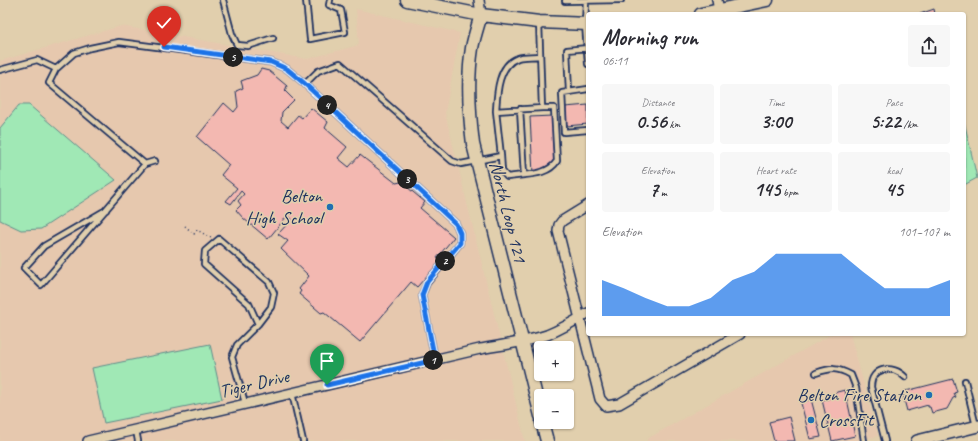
<!DOCTYPE html>
<html lang="en">
<head>
<meta charset="utf-8">
<style>
	:root { --surface:#fff; --page:#f7f7f7; --text:#2b2b33; --muted:#7c7c81; --accent:#1a73e8 }
	body { margin:0; font-family:Caveat,sans-serif; background:var(--page); color:var(--text); height:100vh; display:flex; flex-direction:column; font-size:15px; white-space:nowrap }
	* { box-sizing:border-box; margin:0 }
	p { font-size:13px; color:var(--muted) }
	.icon { flex:none; width:22px; height:22px; fill:none; stroke:currentColor; stroke-width:2; stroke-linecap:round; stroke-linejoin:round }
	.map { position:relative; flex:1; overflow:hidden }
	.panel { position:absolute; left:586px; top:12px; width:380px; height:324px; display:flex; flex-direction:column; background:var(--surface); border-radius:4px; box-shadow:0 1px 3px #0004 }
	.panel>* { flex:none }
	.tools { position:absolute; left:534px; top:341px; display:grid; gap:8px }
	.tools a { display:grid; place-items:center; width:40px; height:40px; border-radius:4px; background:var(--surface); box-shadow:0 1px 3px #0004; font-size:20px }
	.pin { position:absolute; display:grid; place-items:center; width:34px; height:34px; color:#fff; margin:-41px -17px; border-radius:50% 50% 50% 0; rotate:-45deg; box-shadow:0 0 4px #0007 }
	.pin .icon { rotate:45deg }
	.km { position:absolute; width:20px; height:20px; margin:-10px; border-radius:50%; background:#222; color:#fff; font-size:11px; line-height:20px; text-align:center }
	.round { display:grid; place-items:center; flex:none; width:42px; height:42px; border-radius:4px; background:var(--page) }
	.overview { display:flex; align-items:center; justify-content:space-between; height:68px; padding:0 16px }
	h1 { font-size:22px; font-weight:800; line-height:30px }
	.metrics { display:grid; grid-template-columns:repeat(3,1fr); gap:6px; height:68px; padding:4px 16px }
	.metrics div { display:grid; align-content:center; border-radius:4px; background:var(--page); text-align:center }
	.metrics b { font-size:20px; font-weight:800 }
	.metrics small { font-size:11px; font-weight:400 }
	.metrics p { font-size:11px }
	.chart { height:112px; padding:8px 16px }
	.chart p { display:flex; justify-content:space-between }
	.chart svg { width:100%; height:72px; margin-top:4px; fill:var(--accent); opacity:.7 }
	.map>svg:first-child { display:block }
	.built { fill:#e6c8ae }
	.green { fill:#a0e8b5; stroke:#5e8c8a }
	.building { fill:#f3b8b1; stroke:#1b2f5e }
	.lines { fill:none; stroke-linecap:round; stroke-linejoin:round }
	.service-casing { stroke:#1b2f5e; stroke-width:8 }
	.minor-casing { stroke:#1b2f5e; stroke-width:12 }
	.tertiary-casing { stroke:#1b2f5e; stroke-width:14 }
	.secondary-casing { stroke:#1b2f5e; stroke-width:15 }
	.path { stroke:#1b2f5e; stroke-width:1.5; stroke-dasharray:1 3; stroke-linecap:butt }
	.service { stroke:#e1cfad; stroke-width:4.5 }
	.minor { stroke:#e1cfad; stroke-width:9 }
	.tertiary { stroke:#e1cfad; stroke-width:11 }
	.secondary { stroke:#e1cfad; stroke-width:12 }
	.route-casing { stroke:#fff; stroke-width:8 }
	.route { stroke:#1a73e8; stroke-width:5 }
	.poi-dot { fill:#1f6fb2; stroke:#e1cfad; stroke-width:1.5 }
	.labels { text-anchor:middle; dominant-baseline:central; stroke-width:3; stroke-linejoin:round; paint-order:stroke }
	.poi-label { font-size:19px; fill:#1b2f5e; stroke:#e1cfad; text-anchor:end }
	.street-label { font-size:19px; fill:#1b2f5e; stroke:#e1cfad }
</style>
</head>
<body>
<div class="map">
<svg width="978" height="441" viewBox="0 0 978 441">
	<rect width="100%" height="100%" fill="#e1cfad"/>
	<filter id="ink" filterUnits="userSpaceOnUse"><feTurbulence type="fractalNoise" baseFrequency=".025" numOctaves="2"/><feDisplacementMap in="SourceGraphic" scale="8" xChannelSelector="R" yChannelSelector="G"/><feConvolveMatrix kernelMatrix="1 2 1 2 8 2 1 2 1" color-interpolation-filters="sRGB"/></filter>
	<g filter="url(#ink)">
		<path class="built" d="M356 9 460 33 445 113 525 441H0V61L121 26 307 59 359 45Z
			M832 334H850L878 436 854 441H647V439Z"/>
		<path class="green" d="M19 105H29L116 180 41 229 21 230 0 220V128Z
			M964 121 977 178 964 185Z
			M210 344 222 399 104 423 92 368Z"/>
		<path class="building" d="M934 9 935 14H920Z
			M261 69 269 71 287 86 285 91 294 100 282 112 281 121 288 127 298 115 302 118 311 108 328 122 325 128 347 147 338 158 349 167 360 155 396 183 401 182 425 202 420 208 454 237 437 258 441 260 417 287 411 282 360 342 324 312 321 313 299 294 301 291 299 289 309 276 281 249 288 241 278 234 292 219 287 216 268 239 243 218 236 210 241 205 238 201 244 194 241 191 231 204 226 201 237 188 221 175 229 165 197 137 224 103 234 112 238 107 236 91 243 88 241 81 257 75Z
			M588 105V124L566 126 565 107Z
			M552 116 554 163 536 174H533L530 117Z
			M953 379 957 392 954 393 956 397 953 398 947 409 932 413 930 407H928V405L907 411 902 392Z
			M845 390 855 436 832 441 822 400 828 399 837 392Z
			M811 399 821 437 810 439 801 403Z
			M789 417 795 441H774L769 422Z"/>
		<g class="lines">
			<defs>
				<path id="service" d="M223 0 232 34 237 45 248 46 273 38
					M306 0 310 39 345 32 341 10 329 5 330 0
					M565 1 621 0
					M586 1 585 24 588 64
					M56 69 49 83 145 164 155 161
					M0 70 37 60 56 69 74 53 90 48 119 42 271 62 287 69 305 84 456 224 460 233V243L427 283 422 295 435 360
					M305 84 318 71 340 63 452 161 461 164 501 156 496 111 542 108 539 22
					M588 89 562 93 564 132 588 130
					M569 92 567 50 588 48
					M496 111C497 93 498 65 518 58 524 56 533 57 540 56
					M501 156 502 171 507 177 524 175 520 109
					M524 175C536 174 550 172 557 161L554 108H542
					M106 210 44 246 24 268 41 285 145 164
					M816 373C831 368 837 367 851 375L856 388 864 441
					M965 381 976 426
					M292 393 303 441
					M245 403 232 357 237 345 258 324 271 307 274 293 269 282 219 239 205 251 204 264 249 304 258 324
					M136 430 138 441
					M885 441 871 387C871 367 893 364 905 377"/>
				<path id="minor" d="M479 0 481 15
					M717 0 719 11
					M588 205 562 221 559 225 558 231 600 399 606 406 619 404 740 334
					M88 441 480 349C502 345 526 342 547 335 561 329 575 321 588 313"/>
				<path id="tertiary" d="M917 441 978 426"/>
				<path id="secondary" d="M407 0 481 15 539 22 588 24
					M701 14 767 0
					M481 15C478 25 474 37 472 48 467 80 469 112 473 144L541 416
					M542 422 547 441"/>
			</defs>
			<use href="#service" class="service-casing"/>
			<use href="#minor" class="minor-casing"/>
			<use href="#tertiary" class="tertiary-casing"/>
			<use href="#secondary" class="secondary-casing"/>
			<path class="path" d="M185 226 194 234 197 230 211 238"/>
			<use href="#service" class="service"/>
			<use href="#minor" class="minor"/>
			<use href="#tertiary" class="tertiary"/>
			<use href="#secondary" class="secondary"/>
		</g>
	</g>
	<g class="lines" filter="url(#ink)">
		<defs>
			<path id="route" d="M164 47 271 62 287 69 305 84 456 224 460 233V243L427 282 422 295 435 360 327 385"/>
		</defs>
		<use href="#route" class="route-casing"/>
		<use href="#route" class="route"/>
	</g>
	<g class="poi-dot">
		<circle cx="330" cy="207" r="4"/>
		<circle cx="929" cy="395" r="4"/>
		<circle cx="811" cy="420" r="4"/>
	</g>
	<g class="labels">
		<g class="poi-label">
			<text x="322" y="196">Belton<tspan x="322" dy="22">High School</tspan></text>
			<text x="921" y="395">Belton Fire Station</text>
			<text x="819" y="420" text-anchor="start">CrossFit</text>
		</g>
		<g class="street-label">
			<text transform="translate(508 212) rotate(76)">North Loop 121</text>
			<text transform="translate(254 384) rotate(-13)">Tiger Drive</text>
		</g>
	</g>
</svg>
<div class="tools">
<a>+</a>
<a>−</a>
</div>
<div class="pin" style="left:327px;top:385px;background:#1e9e55"><svg class="icon" aria-label="arrive" viewBox="0 0 24 24"><path d="M6 21V4h12l-3 4 3 4H6"/></svg></div>
<div class="pin" style="left:164px;top:47px;background:#d93025"><svg class="icon" aria-label="check" viewBox="0 0 24 24"><path d="M5 12l5 5 9-10"/></svg></div>
<b class="km" style="left:433px;top:360px">1</b>
<b class="km" style="left:445px;top:261px">2</b>
<b class="km" style="left:407px;top:179px">3</b>
<b class="km" style="left:327px;top:105px">4</b>
<b class="km" style="left:233px;top:57px">5</b>
<section class="panel">
<div class="overview"><div><h1>Morning run</h1><p>06:11</p></div><a class="round"><svg class="icon" aria-label="share" viewBox="0 0 24 24"><path d="M12 15V3M7 8l5-5 5 5M5 13v7h14v-7"/></svg></a></div>
<div class="metrics">
<div><p>Distance</p><b>0.56<small> km</small></b></div>
<div><p>Time</p><b>3:00</b></div>
<div><p>Pace</p><b>5:22<small> /km</small></b></div>
</div>
<div class="metrics">
<div><p>Elevation</p><b>7<small> m</small></b></div>
<div><p>Heart rate</p><b>145<small> bpm</small></b></div>
<div><p>kcal</p><b>45</b></div>
</div>
<div class="chart"><p><span>Elevation</span>101–107 m</p>
<svg viewBox="0 0 160 44" preserveAspectRatio="none"><path d="M0 44V22L10 27L20 33L30 38L40 38L50 33L60 22L70 17L80 6L90 6L100 6L110 6L120 17L130 27L140 27L150 27L160 22V44z"/></svg>
</div>
</section>
</div>
</body>
</html>
